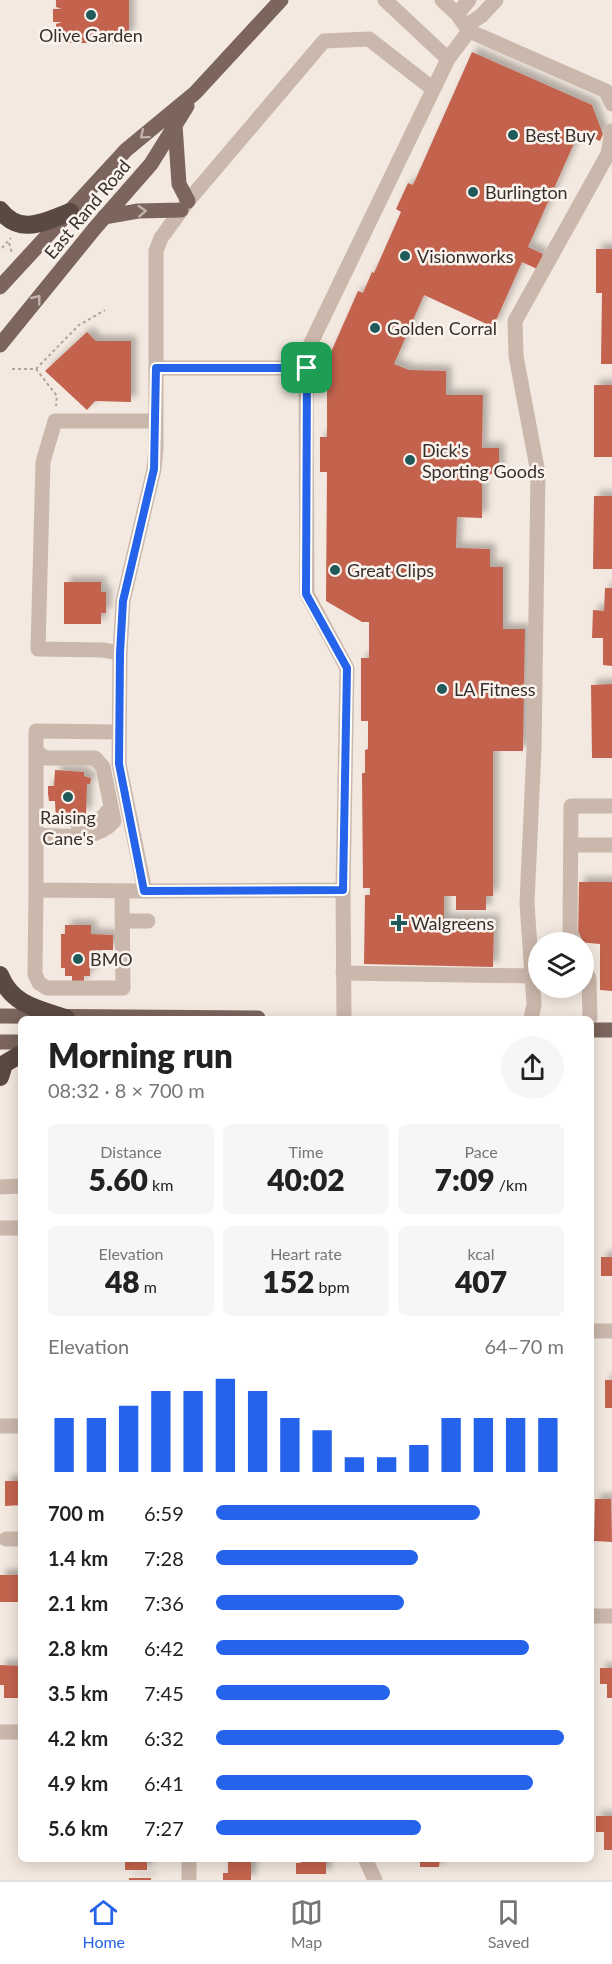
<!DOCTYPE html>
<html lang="en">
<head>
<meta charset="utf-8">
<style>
	:root { --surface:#fff; --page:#f6f6f6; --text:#222; --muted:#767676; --line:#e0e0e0; --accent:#2563eb }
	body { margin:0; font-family:Lato,sans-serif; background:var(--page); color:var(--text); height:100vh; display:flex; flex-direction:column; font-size:22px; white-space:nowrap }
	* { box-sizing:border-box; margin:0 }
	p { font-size:20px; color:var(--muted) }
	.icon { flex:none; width:33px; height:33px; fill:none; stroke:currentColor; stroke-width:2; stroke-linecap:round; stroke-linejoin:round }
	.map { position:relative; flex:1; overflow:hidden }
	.panel { position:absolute; left:18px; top:1016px; width:576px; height:846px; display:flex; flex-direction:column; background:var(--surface); border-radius:9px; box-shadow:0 3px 15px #0003 }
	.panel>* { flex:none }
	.tools { position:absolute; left:528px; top:932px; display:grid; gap:12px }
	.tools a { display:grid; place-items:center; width:66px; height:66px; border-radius:50%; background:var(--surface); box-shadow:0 3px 15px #0003; font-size:30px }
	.pin { position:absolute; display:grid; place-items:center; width:51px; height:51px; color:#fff; margin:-26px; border-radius:12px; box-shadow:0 3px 9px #0006 }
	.round { display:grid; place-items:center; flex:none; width:63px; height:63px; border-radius:32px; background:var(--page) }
	.overview { display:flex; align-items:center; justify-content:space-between; height:102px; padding:0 30px }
	h1 { font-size:33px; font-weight:800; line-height:45px }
	.figures { display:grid; grid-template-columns:repeat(3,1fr); gap:9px; height:102px; padding:6px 30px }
	.figures div { display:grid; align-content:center; border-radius:9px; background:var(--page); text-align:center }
	.figures b { font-size:30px; font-weight:800 }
	.figures small { font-size:16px; font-weight:400 }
	.figures p { font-size:16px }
	.chart { height:168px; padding:12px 30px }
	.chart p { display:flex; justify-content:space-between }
	.chart svg { width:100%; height:108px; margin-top:6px; stroke:var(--accent); stroke-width:6 }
	ul { padding:0 30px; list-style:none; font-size:20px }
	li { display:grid; grid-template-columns:96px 72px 1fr; align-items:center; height:45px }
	li i { height:15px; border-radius:8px; background:var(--accent) }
	.tab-bar { display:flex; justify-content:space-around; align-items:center; height:84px; border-top:2px solid var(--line); background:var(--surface); font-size:16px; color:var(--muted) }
	.tab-bar a { display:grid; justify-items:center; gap:3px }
	.tab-bar .on { color:var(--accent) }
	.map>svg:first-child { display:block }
	.building { fill:#c3634e; filter:url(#shadow) }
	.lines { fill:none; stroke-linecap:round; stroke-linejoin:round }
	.path { stroke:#b7a296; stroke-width:2; stroke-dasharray:3 3; stroke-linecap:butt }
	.minor { stroke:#cbb8ac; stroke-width:15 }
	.major { stroke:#7b655c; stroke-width:15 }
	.highway { stroke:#5a4842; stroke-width:18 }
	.oneway { stroke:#c1b3ac }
	.route-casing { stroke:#fff; stroke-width:12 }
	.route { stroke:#2563eb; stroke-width:8 }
	.poi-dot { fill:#215a5a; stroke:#faf3ed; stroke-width:2 }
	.labels { text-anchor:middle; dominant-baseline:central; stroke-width:5; stroke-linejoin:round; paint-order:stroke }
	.poi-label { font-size:18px; fill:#392e2b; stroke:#faf3ed; text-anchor:start }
	.street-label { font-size:18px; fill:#392e2b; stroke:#faf3ed }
</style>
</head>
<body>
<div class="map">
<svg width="612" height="1880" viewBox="0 0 612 1880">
	<defs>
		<filter id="shadow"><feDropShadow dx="5.5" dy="-5.5" stdDeviation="3" flood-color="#0004"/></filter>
	</defs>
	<rect width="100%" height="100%" fill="#f3e9e0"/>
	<path class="building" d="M56 0H129V35H126V43H61V34H56V24L62 22H53V9H62L56 7Z
		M472 52 592 105 603 134 600 141 579 132 528 247 543 254 537 269 522 262 493 327 424 295 394 364 409 370 446 371V395H483L482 448H499V474H482V518L457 517 456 548 490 549V567H503V629H525L523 751H493V896H486V910H456V896H444V919L494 920 493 967 364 964 365 895H370V888H363L362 773H365V750L368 749V721H361V658H369V622H362L326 601 327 472H320V437H327V361L358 291 363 293 372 272 374 273 401 212 396 209 408 183 413 185Z
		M596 249H612V364H601L602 293H596Z
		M87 332 96 341H131V402L95 401 87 410 45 371Z
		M594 385H612V457H594Z
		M594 496H612V569H593Z
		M64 582H101V592H106V613H101V624H64Z
		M605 588H612V666L603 665V638H592L593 610 604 611Z
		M612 684V758H592L591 685Z
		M55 770 84 772V776L91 778 90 784H87L86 814H66V820L56 819 55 801H49L48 794V786H54Z
		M579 882H612V991L600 990V944L578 942Z
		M65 925H91V934L113 935V950H95V968H90V976H84V983H72V976H65V968H61V934H65Z
		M601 1257H612V1276H601Z
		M605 1380H612V1408H605Z
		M5 1481H21V1505L5 1506Z
		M595 1499H611L612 1542 594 1541Z
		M0 1575H21V1602H0Z
		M0 1665 20 1666 19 1698H4V1685H0Z
		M600 1668H612V1698H607V1684H600Z
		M596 1816H612V1850H604V1832H596Z
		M125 1858H147V1870H125Z
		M228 1858H251V1880H223V1873H228Z
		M301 1858H326V1874H296V1863H301Z
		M420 1858H440L439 1867H420Z
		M129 1878H151V1880H129Z"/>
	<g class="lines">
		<path class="path" d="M9 243 12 253
			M2 248 11 238
			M12 369H36L57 396 56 406
			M36 369 79 325 105 310"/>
		<path class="minor" d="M385 0 448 59
			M442 0 457 14
			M469 0 457 14 469 31
			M467 25 481 16 496 0
			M156 368H307
			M120 653 103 650 38 649 43 462 55 421H156
			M36 751 45 758H95L103 767 114 821C96 843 62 835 36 835
			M78 825 96 824 111 808
			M571 845H612
			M36 890V731L119 732
			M343 890 145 891 119 764 120 653 123 601 154 469 156 448V251L161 238 188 201 324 41 369 39 433 89
			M122 891 123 988H47L39 983 35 974 36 890 145 891
			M123 921H148
			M575 942 570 931 571 806H612
			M584 965 589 979 590 1018
			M343 973 532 976
			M344 1018 343 890 347 668 307 594 306 380 310 345 448 59 469 31 606 91 612 104
			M531 1018 534 1005 527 903 534 749 538 473 516 356 515 321 608 154 612 131
			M0 1187 21 1186
			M0 1228H21
			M591 1331H612
			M0 1426H21
			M6 1539H21
			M591 1616H612
			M0 1732H21
			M189 1858V1880
			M365 1858 375 1880"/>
		<path class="major" d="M175 125 179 184 188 201
			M104 217 138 211 181 210
			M0 287 126 150 195 93 281 0
			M0 345 95 228 151 164 187 106
			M0 1016 258 1018
			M591 1030H612
			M0 1042H21"/>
		<path class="highway" d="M0 210C20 236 44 222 70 212
			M0 975C12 1005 38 1009 66 1018
			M0 1077 4 1064 21 1054"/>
	</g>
	<defs><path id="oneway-chevron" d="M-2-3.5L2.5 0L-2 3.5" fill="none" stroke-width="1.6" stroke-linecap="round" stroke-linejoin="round" transform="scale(1.5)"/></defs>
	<g class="oneway">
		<use href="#oneway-chevron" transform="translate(144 135) rotate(140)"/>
		<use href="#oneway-chevron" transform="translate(142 211) rotate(-3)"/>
		<use href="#oneway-chevron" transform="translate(37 299) rotate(-51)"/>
	</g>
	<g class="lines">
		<defs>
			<path id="route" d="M156 368H307L306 594 347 668 343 890 144 891 119 764 120 653 123 601 154 469Z"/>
		</defs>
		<use href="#route" class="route-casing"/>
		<use href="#route" class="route"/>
	</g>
	<g class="poi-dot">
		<circle cx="91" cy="15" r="6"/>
		<circle cx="513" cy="135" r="6"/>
		<circle cx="473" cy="192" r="6"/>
		<circle cx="405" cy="256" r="6"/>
		<circle cx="375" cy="328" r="6"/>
		<circle cx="410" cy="460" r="6"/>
		<circle cx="335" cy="570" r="6"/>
		<circle cx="442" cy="689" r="6"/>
		<circle cx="68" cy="797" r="6"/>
		<path d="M396 914h6v6h6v6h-6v6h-6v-6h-6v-6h6z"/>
		<circle cx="78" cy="959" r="6"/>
	</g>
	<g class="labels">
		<g class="poi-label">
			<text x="91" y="35" text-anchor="middle">Olive Garden</text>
			<text x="525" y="135">Best Buy</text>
			<text x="485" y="192">Burlington</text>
			<text x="417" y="256">Visionworks</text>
			<text x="387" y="328">Golden Corral</text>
			<text x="422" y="450">Dick's<tspan x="422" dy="21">Sporting Goods</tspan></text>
			<text x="347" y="570">Great Clips</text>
			<text x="454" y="689">LA Fitness</text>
			<text x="68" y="817" text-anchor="middle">Raising<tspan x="68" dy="21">Cane's</tspan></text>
			<text x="411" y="923">Walgreens</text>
			<text x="90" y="959">BMO</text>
		</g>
		<g class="street-label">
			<text transform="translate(87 209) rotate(-50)">East Rand Road</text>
		</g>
	</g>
</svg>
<div class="tools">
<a><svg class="icon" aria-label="layers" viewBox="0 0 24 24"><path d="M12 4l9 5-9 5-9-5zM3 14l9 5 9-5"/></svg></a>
</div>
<div class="pin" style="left:307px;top:368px;background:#1e9e55"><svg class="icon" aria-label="arrive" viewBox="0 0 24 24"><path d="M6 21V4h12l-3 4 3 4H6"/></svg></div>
<section class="panel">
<div class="overview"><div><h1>Morning run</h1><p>08:32 · 8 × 700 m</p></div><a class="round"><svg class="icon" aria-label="share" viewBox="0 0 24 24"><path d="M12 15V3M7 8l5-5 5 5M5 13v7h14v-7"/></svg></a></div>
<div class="figures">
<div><p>Distance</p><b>5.60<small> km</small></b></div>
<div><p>Time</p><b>40:02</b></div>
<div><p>Pace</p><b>7:09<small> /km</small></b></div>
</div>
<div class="figures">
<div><p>Elevation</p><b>48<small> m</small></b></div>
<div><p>Heart rate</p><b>152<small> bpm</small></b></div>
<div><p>kcal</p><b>407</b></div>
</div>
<div class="chart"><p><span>Elevation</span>64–70 m</p>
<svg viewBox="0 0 160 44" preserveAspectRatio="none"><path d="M5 44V22M15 44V22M25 44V17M35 44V11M45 44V11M55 44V6M65 44V11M75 44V22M85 44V27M95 44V38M105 44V38M115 44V33M125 44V22M135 44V22M145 44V22M155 44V22"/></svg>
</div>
<ul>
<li><b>700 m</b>6:59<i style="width:76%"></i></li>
<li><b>1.4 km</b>7:28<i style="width:58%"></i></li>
<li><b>2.1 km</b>7:36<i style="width:54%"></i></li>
<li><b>2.8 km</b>6:42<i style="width:90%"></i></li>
<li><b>3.5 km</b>7:45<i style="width:50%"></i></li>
<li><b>4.2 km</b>6:32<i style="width:100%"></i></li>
<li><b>4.9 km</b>6:41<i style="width:91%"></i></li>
<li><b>5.6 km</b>7:27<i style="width:59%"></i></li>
</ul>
</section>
</div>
<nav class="tab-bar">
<a class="on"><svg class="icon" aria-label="home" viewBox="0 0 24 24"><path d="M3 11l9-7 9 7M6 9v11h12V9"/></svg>Home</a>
<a><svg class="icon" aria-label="map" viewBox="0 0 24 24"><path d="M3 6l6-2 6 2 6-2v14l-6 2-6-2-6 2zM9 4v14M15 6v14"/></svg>Map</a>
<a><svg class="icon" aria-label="saved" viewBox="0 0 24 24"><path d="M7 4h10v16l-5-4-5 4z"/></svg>Saved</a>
</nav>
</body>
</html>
